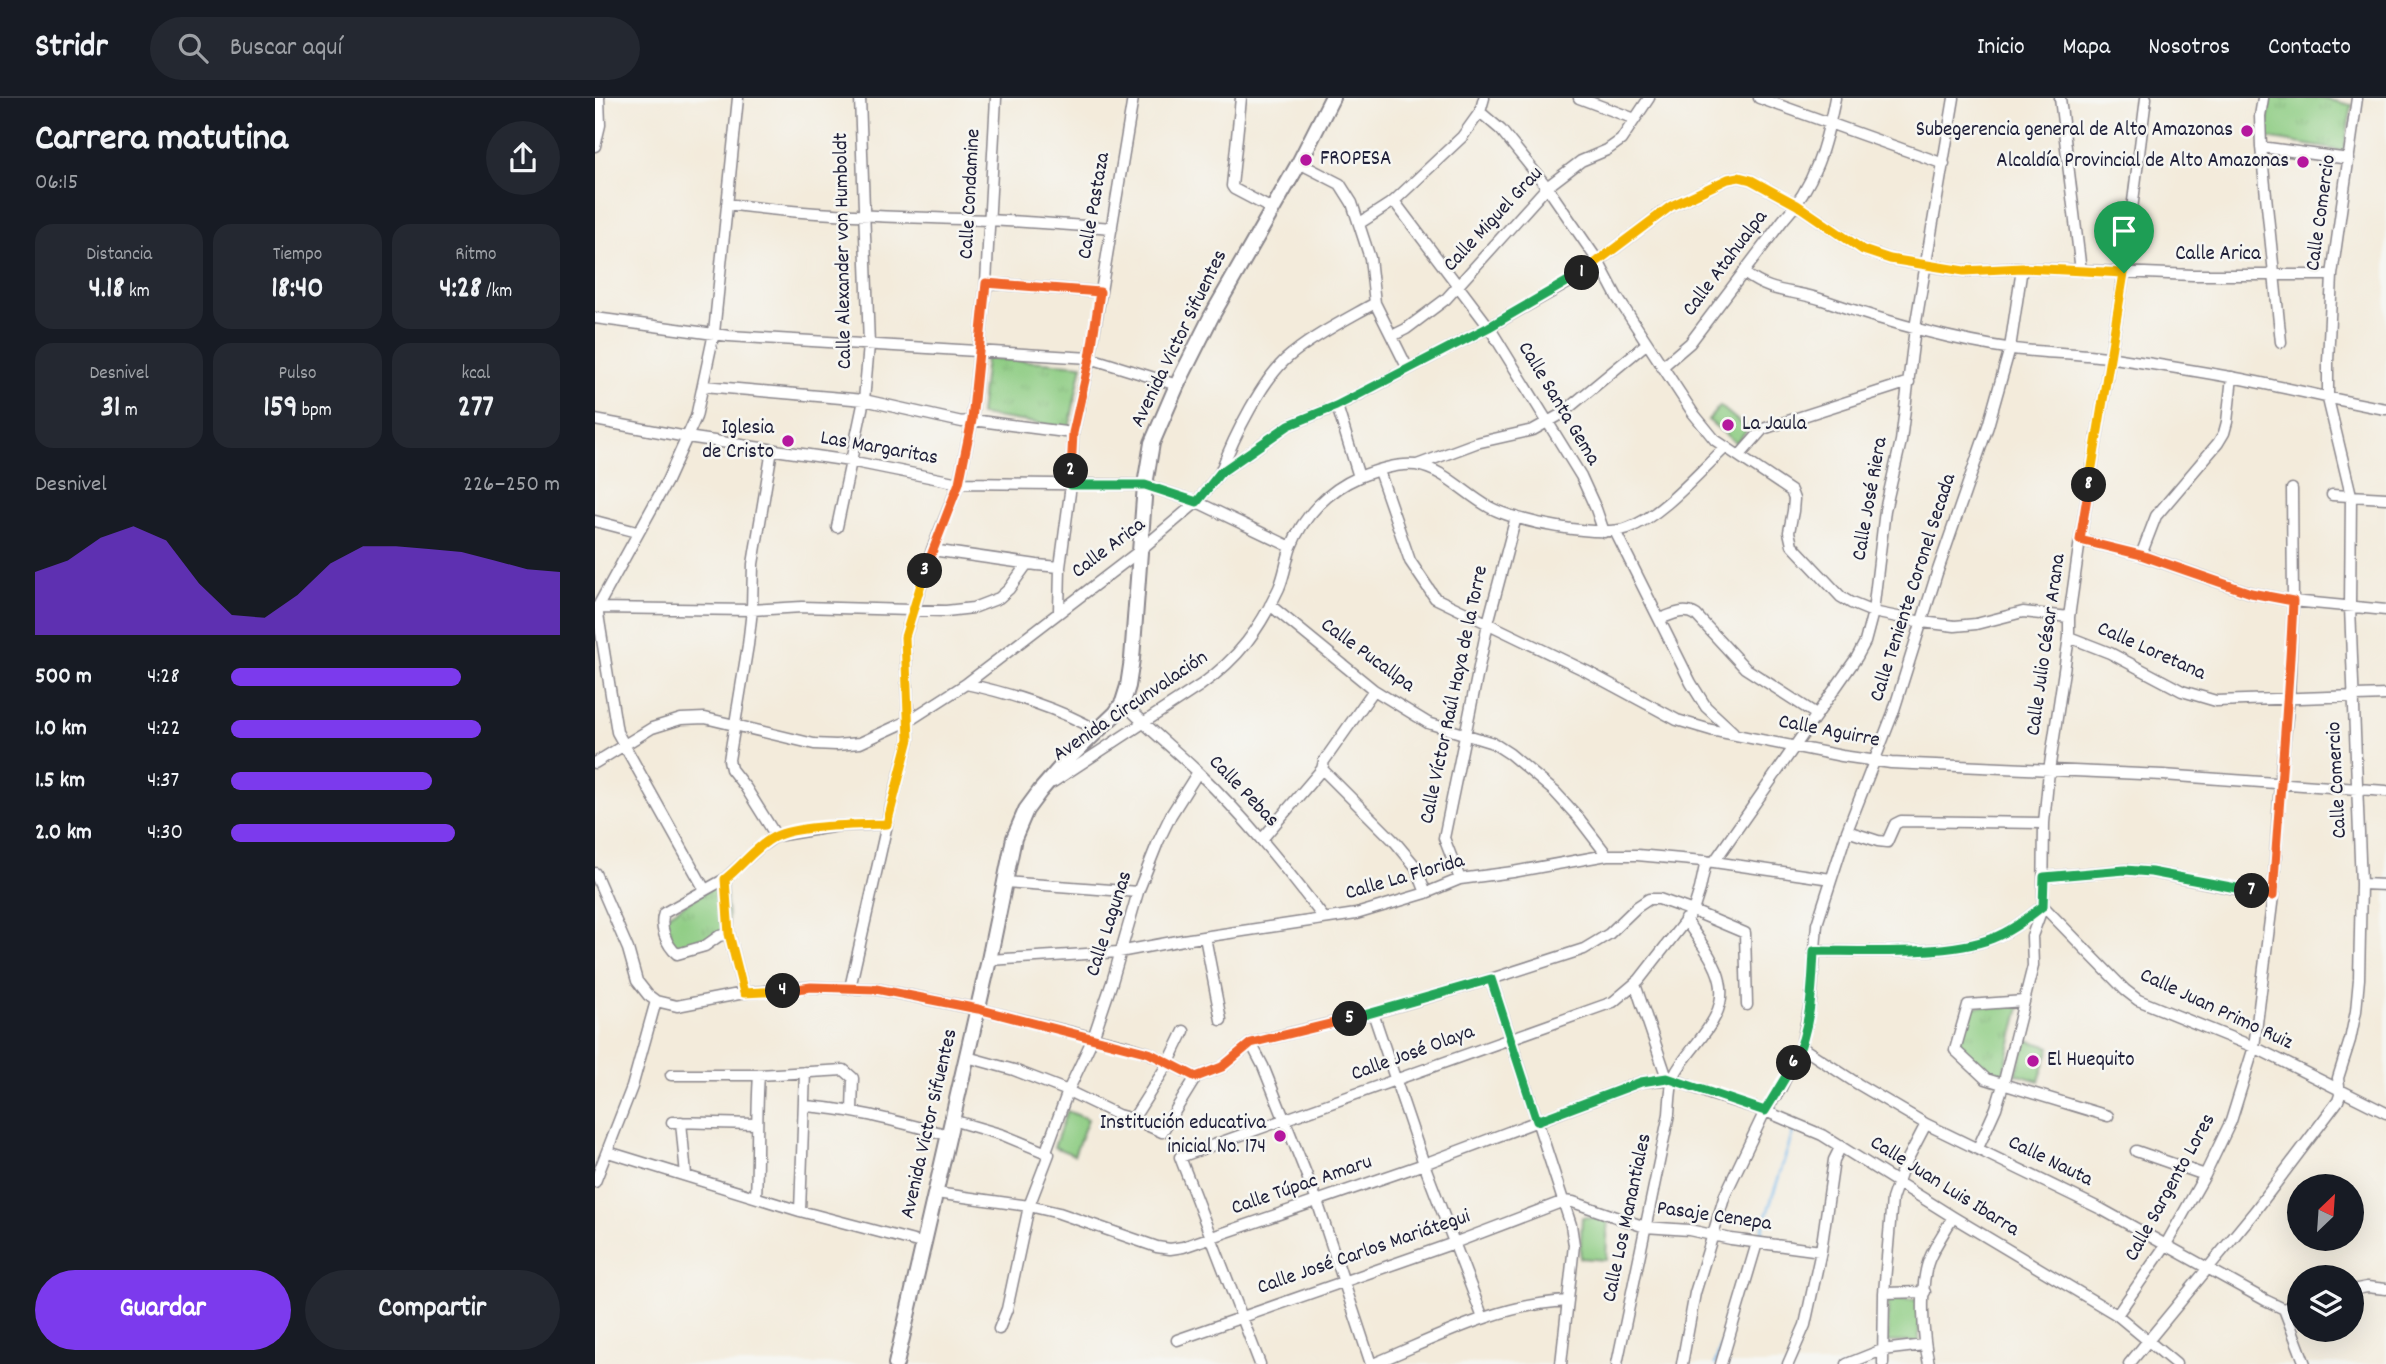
<!DOCTYPE html>
<html lang="es">
<head>
<meta charset="utf-8">
<style>
	:root { --surface:#171b24; --page:#242831; --text:#f1f3f6; --muted:#9ea1a6; --line:#363941; --accent:#7c3aed }
	body { margin:0; font-family:Dekko,sans-serif; background:var(--page); color:var(--text); height:100vh; display:flex; flex-direction:column; font-size:26px; white-space:nowrap }
	* { box-sizing:border-box; margin:0 }
	p { font-size:23px; color:var(--muted) }
	.icon { flex:none; width:38px; height:38px; fill:none; stroke:currentColor; stroke-width:2; stroke-linecap:round; stroke-linejoin:round }
	.map { position:relative; flex:1; overflow:hidden }
	.drawer { display:flex; flex-direction:column; background:var(--surface); width:595px }
	.drawer>* { flex:none }
	.needle { width:46px; rotate:25deg }
	.fabs { position:absolute; left:1692px; top:1076px; display:grid; gap:14px }
	.fabs a { display:grid; place-items:center; width:77px; height:77px; border-radius:50%; background:var(--surface); box-shadow:0 7px 28px #0002; font-size:35px }
	.pin { position:absolute; display:grid; place-items:center; width:60px; height:60px; color:#fff; margin:-72px -30px; border-radius:50% 50% 50% 0; rotate:-45deg; box-shadow:0 0 7px #0007 }
	.pin .icon { rotate:45deg }
	.km { position:absolute; width:35px; height:35px; margin:-18px; border-radius:50%; background:#222; color:#fff; font-size:19px; line-height:35px; text-align:center }
	.round { display:grid; place-items:center; flex:none; width:74px; height:74px; border-radius:37px; background:var(--page) }
	.headline { display:flex; align-items:center; justify-content:space-between; height:119px; padding:0 35px }
	h1 { font-size:38px; font-weight:700; line-height:52px }
	.figures { display:grid; grid-template-columns:repeat(3,1fr); gap:10px; height:119px; padding:7px 35px }
	.figures div { display:grid; align-content:center; border-radius:18px; background:var(--page); text-align:center }
	.figures b { font-size:30px; font-weight:700 }
	.figures small { font-size:19px; font-weight:400 }
	.figures p { font-size:19px }
	.chart { height:196px; padding:14px 35px }
	.chart p { display:flex; justify-content:space-between }
	.chart svg { width:100%; height:126px; margin-top:7px; fill:var(--accent); opacity:.7 }
	.action { display:flex; gap:14px; margin-top:auto; padding:14px 35px }
	.action a { flex:1; height:80px; border-radius:42px; background:var(--accent); color:#fff; font-size:28px; font-weight:700; line-height:80px; text-align:center }
	.action a+a { background:var(--page); color:var(--text) }
	ul { padding:0 35px; list-style:none; font-size:23px }
	li { display:grid; grid-template-columns:112px 84px 1fr; align-items:center; height:52px }
	li i { height:18px; border-radius:9px; background:var(--accent) }
	header { display:flex; align-items:center; gap:42px; box-sizing:border-box; height:98px; padding:0 35px; background:var(--surface); border-bottom:2px solid var(--line) }
	header strong { font-size:33px }
	nav { display:flex; gap:38px; margin-inline-start:auto; font-size:24px }
	.search { width:490px; height:63px; background:var(--page); display:flex; align-items:center; gap:18px; box-sizing:border-box; padding:0 24px; border-radius:38px; color:var(--muted); font-size:26px }
	main { display:flex; flex:1; min-height:0 }
	.map>svg:first-child { display:block }
	.park { fill:url(#park-tufts); stroke:#58775e; stroke-width:2 }
	.pitch { fill:#8dcc82; stroke:#58775e; stroke-width:2 }
	.lines { fill:none; stroke-linecap:round; stroke-linejoin:round }
	.stream { stroke:#77b9ec; stroke-width:2.5 }
	.minor-casing { stroke:#8a868b; stroke-width:13 }
	.highway-casing { stroke:#8a868b; stroke-width:18 }
	.minor { stroke:#fff; stroke-width:10 }
	.highway { stroke:#fff; stroke-width:14 }
	.split-1-casing { stroke:#fff; stroke-width:14 }
	.split-2-casing { stroke:#fff; stroke-width:14 }
	.split-3-casing { stroke:#fff; stroke-width:14 }
	.split-4-casing { stroke:#fff; stroke-width:14 }
	.split-5-casing { stroke:#fff; stroke-width:14 }
	.split-6-casing { stroke:#fff; stroke-width:14 }
	.split-7-casing { stroke:#fff; stroke-width:14 }
	.split-8-casing { stroke:#fff; stroke-width:14 }
	.split-9-casing { stroke:#fff; stroke-width:14 }
	.split-1 { stroke:#f5b400; stroke-width:9 }
	.split-2 { stroke:#22a559; stroke-width:9 }
	.split-3 { stroke:#f0652b; stroke-width:9 }
	.split-4 { stroke:#f5b400; stroke-width:9 }
	.split-5 { stroke:#f0652b; stroke-width:9 }
	.split-6 { stroke:#22a559; stroke-width:9 }
	.split-7 { stroke:#22a559; stroke-width:9 }
	.split-8 { stroke:#f0652b; stroke-width:9 }
	.split-9 { stroke:#f5b400; stroke-width:9 }
	.poi-dot { fill:#b5179e; stroke:#f6f6f2; stroke-width:2.5 }
	.labels { text-anchor:middle; dominant-baseline:central; stroke-width:5; stroke-linejoin:round; paint-order:stroke }
	.poi-label { font-size:21px; fill:#22223b; stroke:#f6f6f2; text-anchor:end }
	.street-label { font-size:21px; fill:#22223b; stroke:#f6f6f2 }
</style>
</head>
<body>
<header>
<strong>Stridr</strong>
<div class="search"><svg class="icon" aria-label="search" viewBox="0 0 24 24"><circle cx="10" cy="10" r="6"/><path d="M15 15l6 6"/></svg>Buscar aquí</div>
<nav><a>Inicio</a><a>Mapa</a><a>Nosotros</a><a>Contacto</a></nav>
</header>
<main>
<section class="drawer">
<div class="headline"><div><h1>Carrera matutina</h1><p>06:15</p></div><a class="round"><svg class="icon" aria-label="share" viewBox="0 0 24 24"><path d="M12 15V3M7 8l5-5 5 5M5 13v7h14v-7"/></svg></a></div>
<div class="figures">
<div><p>Distancia</p><b>4.18<small> km</small></b></div>
<div><p>Tiempo</p><b>18:40</b></div>
<div><p>Ritmo</p><b>4:28<small> /km</small></b></div>
</div>
<div class="figures">
<div><p>Desnivel</p><b>31<small> m</small></b></div>
<div><p>Pulso</p><b>159<small> bpm</small></b></div>
<div><p>kcal</p><b>277</b></div>
</div>
<div class="chart"><p><span>Desnivel</span>226–250 m</p>
<svg viewBox="0 0 160 44" preserveAspectRatio="none"><path d="M0 44V22L10 18L20 10L30 6L40 11L50 26L60 37L70 38L80 30L90 19L100 13L110 13L120 14L130 15L140 18L150 21L160 22V44z"/></svg>
</div>
<ul>
<li><b>500 m</b>4:28<i style="width:70%"></i></li>
<li><b>1.0 km</b>4:22<i style="width:76%"></i></li>
<li><b>1.5 km</b>4:37<i style="width:61%"></i></li>
<li><b>2.0 km</b>4:30<i style="width:68%"></i></li>
</ul>
<div class="action"><a>Guardar</a><a>Compartir</a></div>
</section>
<div class="map">
<svg width="1791" height="1266" viewBox="0 0 1791 1266">
	<defs>
		<pattern id="park-tufts" width="24" height="20" patternUnits="userSpaceOnUse" patternTransform="scale(1.75)"><rect width="24" height="20" fill="#8dcc82"/><path d="M3 7l-1-3M5 7V3M7 7l1-3M15 17l-1-3M17 17v-4M19 17l1-3" fill="none" stroke="#79af71"/></pattern>
	</defs>
	<rect width="100%" height="100%" fill="#f6f6f2"/>
	<filter id="ink" filterUnits="userSpaceOnUse"><feTurbulence type="fractalNoise" baseFrequency=".0143" numOctaves="2"/><feDisplacementMap in="SourceGraphic" scale="14" xChannelSelector="R" yChannelSelector="G"/><feConvolveMatrix kernelMatrix="1 2 1 2 8 2 1 2 1" color-interpolation-filters="sRGB"/></filter>
	<filter id="wash" filterUnits="userSpaceOnUse"><feTurbulence type="fractalNoise" baseFrequency=".00686" numOctaves="4" result="noise"/><feDisplacementMap in="SourceGraphic" scale="28" xChannelSelector="R" yChannelSelector="G"/><feGaussianBlur stdDeviation="1.57" result="paint"/><feColorMatrix in="noise" values="0 0 0 0 0 0 0 0 0 0 0 0 0 0 0 0 0 1.4 0 .05"/><feComposite in="paint" operator="in"/></filter>
	<g filter="url(#wash)">
		<rect width="100%" height="100%" fill="#f3ebdb"/>
		<path class="park" d="M1675 0H1725L1757 7 1749 53 1671 40Z
			M391 260 487 267 474 330 385 317Z
			M130 781 134 836 82 856 67 821Z
			M1426 905 1406 985 1392 980 1362 952 1375 909Z"/>
		<path class="pitch" d="M1125 308 1153 331 1141 345 1113 322Z
			M1432 942 1455 949 1444 983 1421 976Z
			M472 1013 493 1021 479 1057 459 1049Z
			M987 1119 1013 1121 1011 1162 985 1160Z
			M1293 1201 1324 1202V1244H1293Z"/>
		<g class="lines">
			<path class="stream" d="M1164 1141 1199 1031
				M1120 1266 1130 1236"/>
		</g>
	</g>
	<g filter="url(#ink)">
		<g class="lines">
			<defs>
				<path id="minor" d="M646 0 637 88 639 91 677 111
					M984 0 1040 21
					M1164 0 1349 66
					M1465 0 1486 173
					M1668 0 1665 18 1666 49 1686 244
					M885 14 906 32 952 89 1003 163 1022 199 1098 315 1120 342 1196 393 1199 401 1198 413 1194 434 1197 447 1246 499 1256 505 1278 514 1327 524 1360 528 1381 526 1428 514 1474 519
					M0 48 5 27 4 0
					M1666 49 1754 61
					M704 65 745 86 757 105 775 160 780 205 813 271
					M799 103 894 229 986 378 1001 411 1009 434
					M132 106C220 118 305 119 394 122 435 124 476 127 517 130
					M765 125 799 103 867 39 885 14 889 0
					M1149 175C1179 197 1195 191 1228 202 1289 223 1354 242 1418 251 1452 255 1486 255 1519 260 1558 266 1596 272 1635 279 1687 288 1738 302 1791 311
					M391 185 505 194
					M0 220 134 238 495 260 582 287
					M797 238 811 231 851 201 952 89 986 63 1012 52 1026 42 1054 0
					M1067 269 1095 245 1188 122C1220 88 1231 46 1240 0
					M109 288 269 302 367 324 377 322 478 335
					M742 308 764 379
					M0 322 92 339 255 363 364 385 550 387 602 404 696 449
					M177 352 158 466 157 512 153 547 134 662 136 671 151 690 181 738
					M1145 357 1168 331 1314 284
					M822 367 881 345 938 332 965 317 1051 246
					M784 373 815 463 840 500 991 573 1082 622 1116 632 1247 658 1296 665 1568 677 1791 693
					M625 375C638 341 668 278 697 256 722 236 752 221 780 205
					M1737 397 1791 400
					M0 423 42 434
					M242 429 269 302 274 247 265 0
					M1020 433 1096 585 1111 609 1138 634
					M1485 442 1546 457 1656 495 1698 503 1791 512
					M337 452 442 467 465 469
					M1546 457 1561 418 1623 345 1629 335 1632 324 1637 279
					M675 507 779 592 833 625 898 645 915 656 960 694 982 718 1012 757
					M0 510 157 512 207 509 351 513 378 510 404 500 414 491 432 466
					M464 513 465 469 476 387 478 335 495 260 538 0
					M1065 521C1078 516 1089 510 1101 517L1150 570 1221 616
					M1474 539 1515 555 1587 593 1621 603 1791 597
					M371 586C411 594 468 612 503 633
					M528 604C551 629 578 650 603 674 650 719 689 768 729 820
					M0 665 57 630 86 621 110 620 219 646 241 647 265 645 315 622 371 586 543 454 602 404 625 375 694 327 742 308 894 229 978 182 1076 108 1133 81 1144 79 1156 82 1202 107 1268 152 1295 161 1330 167 1369 173 1427 170 1598 177H1737
					M727 671 801 745 821 769 831 795
					M458 684 606 587C644 560 664 532 684 490 690 476 691 463 696 449 708 418 734 392 764 379 781 372 803 365 821 367 849 371 870 396 894 409 921 424 1004 440 1033 430 1067 418 1104 374 1131 349
					M1252 733 1283 743 1292 744 1300 726 1306 723 1449 725
					M668 740 727 671 729 663 779 592
					M1119 764 1262 559 1270 544 1278 514 1290 412 1306 343 1320 230 1359 0
					M0 775 33 851 42 883 53 897 61 903 82 908 149 895 216 889 281 891 383 911 528 947 554 955 601 979
					M1449 779 1530 772 1556 774 1678 798
					M130 781 134 836 149 895
					M865 781 849 740 893 525 921 419
					M410 784 543 794
					M1766 786 1791 787
					M110 792 22 634 2 510 72 383 101 319 119 235 143 0
					M1448 808 1530 892 1543 902 1659 949 1791 1015
					M134 836 124 838 110 848 82 856C71 847 64 828 69 815L130 781 165 749 181 738 243 728 292 726
					M610 839 626 922
					M1219 853C1267 853 1354 858 1398 840 1417 833 1432 820 1448 808
					M394 862 524 854 588 842 761 816 831 795 865 781 918 774 1012 757H1042L1119 764 1236 781
					M896 881 976 1127 979 1147 966 1266
					M1040 886 1072 980
					M255 890 295 713 314 641 310 539 337 452 364 385 377 322 391 185 401 0
					M1429 903 1373 907 1360 952 1391 981 1513 1018
					M778 915 829 1066 888 1220
					M656 945 668 968 722 1103 776 1266
					M1206 949 1263 986 1331 1026 1506 1111 1670 1202 1689 1211
					M372 959 419 972 473 993 523 1017 538 1021 567 1034 601 979
					M76 977H164L249 972 258 980 257 1013
					M601 979 627 969 656 945 778 915 896 881 989 851 1014 836 1042 809 1054 801H1064L1098 813 1150 835 1152 907
					M210 1008C260 1011 306 1025 354 1037
					M538 1021 574 964 589 933
					M357 1022 408 1037 454 1056 434 1108 412 1211 404 1231
					M77 1024 160 1026
					M86 1024 91 1077
					M1383 1050 1401 1010 1408 987 1438 868 1437 838 1448 808 1449 725 1454 673 1474 539V519L1485 442 1529 175 1551 0
					M451 1053 473 993 498 940 517 884 543 794 563 744 576 717 603 674
					M1541 1053 1610 1077
					M13 1054 205 1113 330 1146
					M0 1084 37 989 61 903
					M341 1095 434 1108 464 1115 562 1149 575 1151 588 1149 829 1066 1046 984 1078 981 1115 996 1170 1013 1227 1037 1358 1119 1522 1217 1581 1266
					M161 1099C163 1058 161 1018 164 977
					M205 1113 210 974
					M1757 1192 1772 1189 1791 1191
					M1289 1195 1330 1194
					M1689 1211 1710 1266
					M1689 1211 1704 1206
					M1522 1217 1570 1148 1610 1077 1636 1023 1659 949 1678 798 1685 686 1694 599 1698 503 1697 391
					M582 1242 859 1145 969 1103 978 1104 1050 1129 1094 1132 1136 1141 1226 1153
					M665 1266 585 1059 1018 904 1044 882 1098 813 1105 791 1111 763
					M778 1266C841 1240 904 1206 973 1203
					M1022 1266 1074 1016C1075 1004 1075 989 1079 978 1094 947 1134 922 1125 883 1121 863 1101 838 1090 821
					M1087 1266 1100 1195 1130 1097 1170 1013 1185 992 1206 949 1216 902 1222 826 1252 733 1298 615 1342 475 1393 328 1415 250 1427 170
					M1126 1266 1162 1145
					M1193 1266 1210 1227 1226 1153 1239 1062 1246 1048
					M1252 1266 1287 1252 1329 1247
					M1288 1266 1289 1195 1297 1101 1307 1072 1331 1026
					M1334 1266C1328 1240 1324 1188 1334 1162 1340 1147 1350 1133 1358 1119
					M1534 1266 1660 1113 1743 1003 1745 997 1743 980 1755 942 1761 913 1764 881 1766 786 1755 509 1756 397 1733 301V264L1737 177 1762 0"/>
				<path id="highway" d="M301 1266 394 862 419 740 431 712 445 693 472 662 521 615 528 604 533 588 537 561 550 387 557 345 582 287 616 219 704 65 737 0"/>
			</defs>
			<use href="#minor" class="minor-casing"/>
			<use href="#highway" class="highway-casing"/>
			<use href="#minor" class="minor"/>
			<use href="#highway" class="highway"/>
		</g>
	</g>
	<g class="lines" filter="url(#ink)">
		<defs>
			<path id="split-1" d="M987 175 1076 108 1133 81 1144 79 1156 82 1202 107 1268 152 1295 161 1369 173 1427 170 1529 175"/>
			<path id="split-2" d="M476 373V387H550L602 404 625 375 694 327 741 308 813 271 894 229 987 175"/>
			<path id="split-3" d="M330 473 364 385 377 322 391 185 505 194 495 260 478 335 476 373"/>
			<path id="split-4" d="M188 893 149 895 134 836 130 781C147 768 160 749 179 739 203 727 264 727 292 726L314 641 310 539 330 473"/>
			<path id="split-5" d="M188 893 216 889 281 891 383 911 554 955 601 979 627 969 656 945 755 921"/>
			<path id="split-6" d="M755 921 896 881 942 1023 1046 984 1072 980 1170 1013 1199 965"/>
			<path id="split-7" d="M1199 965C1216 929 1217 892 1219 853 1268 853 1354 858 1398 840 1417 833 1432 820 1448 808L1449 779 1530 772 1556 774 1657 793"/>
			<path id="split-8" d="M1494 387 1485 442 1546 457 1656 495 1698 503C1694 602 1684 699 1678 798L1657 793"/>
			<path id="split-9" d="M1494 387 1529 175"/>
		</defs>
		<use href="#split-1" class="split-1-casing"/>
		<use href="#split-2" class="split-2-casing"/>
		<use href="#split-3" class="split-3-casing"/>
		<use href="#split-4" class="split-4-casing"/>
		<use href="#split-5" class="split-5-casing"/>
		<use href="#split-6" class="split-6-casing"/>
		<use href="#split-7" class="split-7-casing"/>
		<use href="#split-8" class="split-8-casing"/>
		<use href="#split-9" class="split-9-casing"/>
		<use href="#split-1" class="split-1"/>
		<use href="#split-2" class="split-2"/>
		<use href="#split-3" class="split-3"/>
		<use href="#split-4" class="split-4"/>
		<use href="#split-5" class="split-5"/>
		<use href="#split-6" class="split-6"/>
		<use href="#split-7" class="split-7"/>
		<use href="#split-8" class="split-8"/>
		<use href="#split-9" class="split-9"/>
	</g>
	<g class="poi-dot">
		<circle cx="1652" cy="33" r="7"/>
		<circle cx="711" cy="62" r="7"/>
		<circle cx="1708" cy="64" r="7"/>
		<circle cx="1133" cy="327" r="7"/>
		<circle cx="193" cy="343" r="7"/>
		<circle cx="1438" cy="963" r="7"/>
		<circle cx="685" cy="1038" r="7"/>
	</g>
	<g class="labels">
		<g class="poi-label">
			<text x="1638" y="33">Subegerencia general de Alto Amazonas</text>
			<text x="725" y="62" text-anchor="start">FROPESA</text>
			<text x="1694" y="64">Alcaldía Provincial de Alto Amazonas</text>
			<text x="1147" y="327" text-anchor="start">La Jaula</text>
			<text x="179" y="331">Iglesia<tspan x="179" dy="24">de Cristo</tspan></text>
			<text x="1452" y="963" text-anchor="start">El Huequito</text>
			<text x="671" y="1026">Institución educativa<tspan x="671" dy="24">inicial No. 174</tspan></text>
		</g>
		<g class="street-label">
			<text transform="translate(376 96) rotate(-87)">Calle Condamine</text>
			<text transform="translate(500 108) rotate(-80)">Calle Pastaza</text>
			<text transform="translate(1727 115) rotate(-82)">Calle Comercio</text>
			<text transform="translate(899 122) rotate(-47)">Calle Miguel Grau</text>
			<text transform="translate(249 153) rotate(-91)">Calle Alexander von Humboldt</text>
			<text x="1623" y="157">Calle Arica</text>
			<text transform="translate(1131 166) rotate(-53)">Calle Atahualpa</text>
			<text transform="translate(585 241) rotate(-64)">Avenida Victor Sifuentes</text>
			<text transform="translate(963 306) rotate(59)">Calle Santa Gema</text>
			<text transform="translate(284 351) rotate(10)">Las Margaritas</text>
			<text transform="translate(1276 401) rotate(-80)">Calle José Riera</text>
			<text transform="translate(514 451) rotate(-37)">Calle Arica</text>
			<text transform="translate(1319 490) rotate(-72)">Calle Teniente Coronel Secada</text>
			<text transform="translate(1452 547) rotate(-82)">Calle Julio César Arana</text>
			<text transform="translate(1556 554) rotate(24)">Calle Loretana</text>
			<text transform="translate(772 558) rotate(36)">Calle Pucallpa</text>
			<text transform="translate(860 597) rotate(-78)">Calle Víctor Raúl Haya de la Torre</text>
			<text transform="translate(536 609) rotate(-34)">Avenida Circunvalación</text>
			<text transform="translate(1234 634) rotate(11)">Calle Aguirre</text>
			<text transform="translate(1743 682) rotate(-93)">Calle Comercio</text>
			<text transform="translate(648 694) rotate(46)">Calle Pebas</text>
			<text transform="translate(810 780) rotate(-16)">Calle La Florida</text>
			<text transform="translate(515 826) rotate(-72)">Calle Lagunas</text>
			<text transform="translate(1621 912) rotate(25)">Calle Juan Primo Ruiz</text>
			<text transform="translate(818 956) rotate(-20)">Calle José Olaya</text>
			<text transform="translate(335 1026) rotate(-77)">Avenida Victor Sifuentes</text>
			<text transform="translate(1455 1064) rotate(26)">Calle Nauta</text>
			<text transform="translate(707 1088) rotate(-19)">Calle Túpac Amaru</text>
			<text transform="translate(1349 1089) rotate(32)">Calle Juan Luis Ibarra</text>
			<text transform="translate(1576 1090) rotate(-61)">Calle Sargento Lores</text>
			<text transform="translate(1119 1119) rotate(8)">Pasaje Cenepa</text>
			<text transform="translate(1033 1120) rotate(-78)">Calle Los Manantiales</text>
			<text transform="translate(769 1155) rotate(-19)">Calle José Carlos Mariátegui</text>
		</g>
	</g>
</svg>
<div class="fabs">
<a><svg class="needle" viewBox="-14 -14 28 28"><path d="M0-13l5 13h-10z" fill="#e53935"/><path d="M0 13l5-13h-10z" fill="#9ea1a6"/></svg></a>
<a><svg class="icon" aria-label="layers" viewBox="0 0 24 24"><path d="M12 4l9 5-9 5-9-5zM3 14l9 5 9-5"/></svg></a>
</div>
<div class="pin" style="left:1529px;top:175px;background:#1e9e55"><svg class="icon" aria-label="arrive" viewBox="0 0 24 24"><path d="M6 21V4h12l-3 4 3 4H6"/></svg></div>
<b class="km" style="left:987px;top:175px">1</b>
<b class="km" style="left:476px;top:373px">2</b>
<b class="km" style="left:330px;top:473px">3</b>
<b class="km" style="left:188px;top:893px">4</b>
<b class="km" style="left:755px;top:921px">5</b>
<b class="km" style="left:1199px;top:965px">6</b>
<b class="km" style="left:1657px;top:793px">7</b>
<b class="km" style="left:1494px;top:387px">8</b>
</div>
</main>
</body>
</html>
